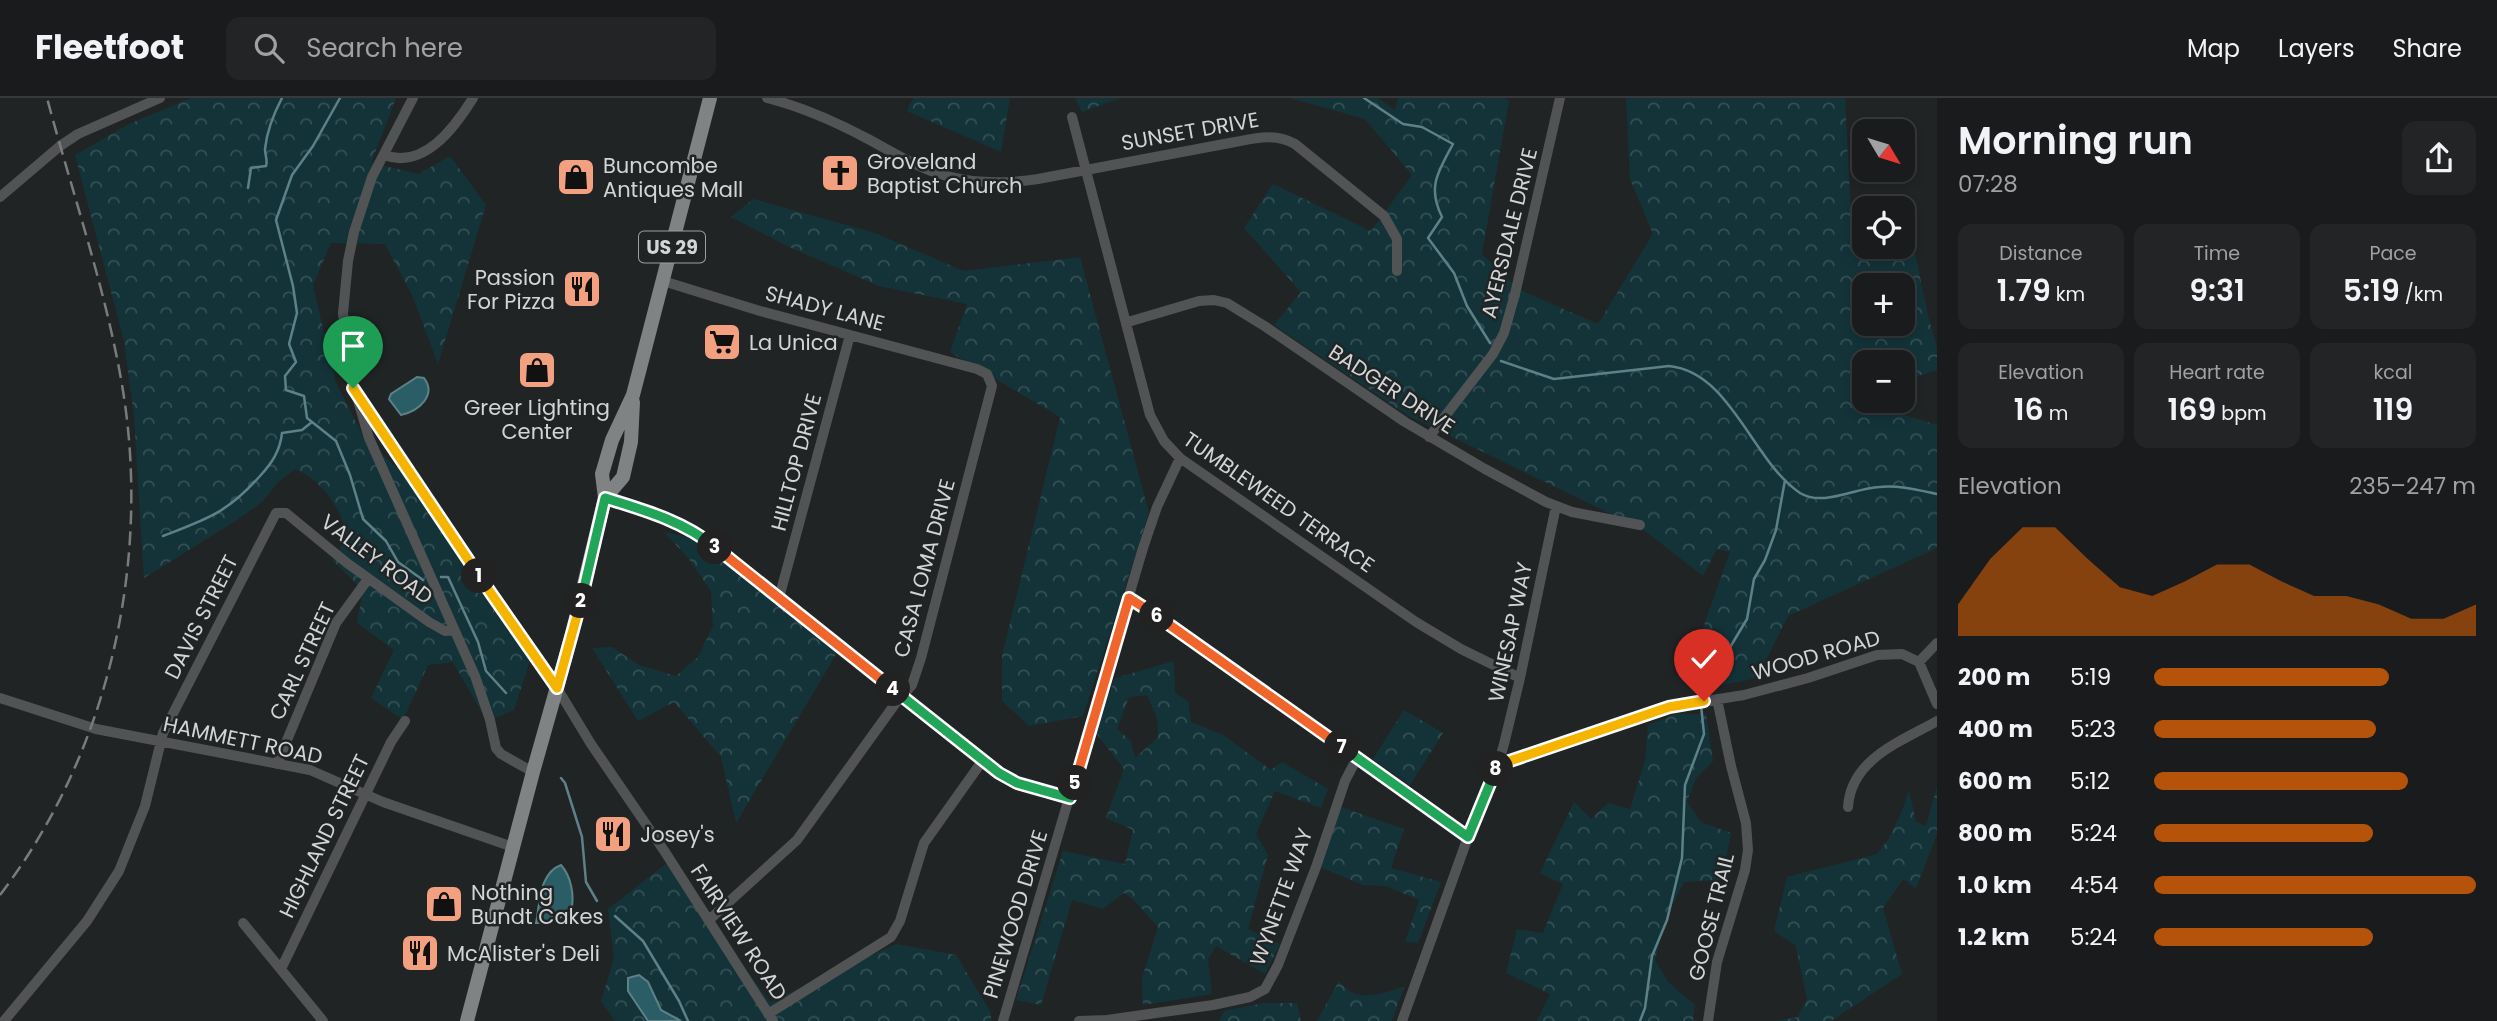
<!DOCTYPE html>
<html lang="en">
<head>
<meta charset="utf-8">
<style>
	:root { --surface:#191b1c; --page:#222425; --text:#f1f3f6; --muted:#9fa1a3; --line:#37393b; --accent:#b45309 }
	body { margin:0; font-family:Poppins,sans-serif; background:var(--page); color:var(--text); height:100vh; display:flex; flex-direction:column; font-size:26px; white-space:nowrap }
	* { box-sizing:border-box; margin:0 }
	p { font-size:23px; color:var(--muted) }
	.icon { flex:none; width:38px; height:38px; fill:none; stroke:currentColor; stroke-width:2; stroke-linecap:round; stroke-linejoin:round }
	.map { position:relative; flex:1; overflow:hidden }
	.panel { display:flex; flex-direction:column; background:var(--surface); width:560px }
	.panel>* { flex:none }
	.needle { width:46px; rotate:128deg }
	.controls { position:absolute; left:1852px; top:21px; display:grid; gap:14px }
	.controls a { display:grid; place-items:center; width:63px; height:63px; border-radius:14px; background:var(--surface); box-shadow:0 4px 10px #0003,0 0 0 2px var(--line); font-size:35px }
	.pin { position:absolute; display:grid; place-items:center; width:60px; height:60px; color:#fff; margin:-72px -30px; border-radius:50% 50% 50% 0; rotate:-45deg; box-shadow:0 0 7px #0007 }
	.pin .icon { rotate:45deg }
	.km { position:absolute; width:35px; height:35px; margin:-18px; border-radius:50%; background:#222; color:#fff; font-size:19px; line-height:35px; text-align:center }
	.round { display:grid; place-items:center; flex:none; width:74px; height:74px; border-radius:14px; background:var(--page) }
	.summary { display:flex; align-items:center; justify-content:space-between; height:119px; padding:0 21px }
	h1 { font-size:38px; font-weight:600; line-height:52px }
	.figures { display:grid; grid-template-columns:repeat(3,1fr); gap:10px; height:119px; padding:7px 21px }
	.figures div { display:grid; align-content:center; border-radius:14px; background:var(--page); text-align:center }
	.figures b { font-size:30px; font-weight:600 }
	.figures small { font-size:19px; font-weight:400 }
	.figures p { font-size:19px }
	.chart { height:196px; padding:14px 21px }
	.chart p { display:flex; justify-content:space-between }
	.chart svg { width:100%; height:126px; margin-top:7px; fill:var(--accent); opacity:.7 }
	ul { padding:0 21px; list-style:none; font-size:23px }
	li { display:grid; grid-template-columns:112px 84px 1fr; align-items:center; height:52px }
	li i { height:18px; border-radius:9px; background:var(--accent) }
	header { display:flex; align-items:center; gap:42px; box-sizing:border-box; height:98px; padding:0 35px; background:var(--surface); border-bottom:2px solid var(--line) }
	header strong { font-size:33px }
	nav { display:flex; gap:38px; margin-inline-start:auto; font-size:24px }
	.search { width:490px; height:63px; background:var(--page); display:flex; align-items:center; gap:18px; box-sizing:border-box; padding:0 24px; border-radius:14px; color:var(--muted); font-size:26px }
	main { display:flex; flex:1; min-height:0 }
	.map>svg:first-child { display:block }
	.forest { fill:url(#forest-crowns); fill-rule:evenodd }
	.water { fill:#2b5d67; stroke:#5d8188; stroke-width:2 }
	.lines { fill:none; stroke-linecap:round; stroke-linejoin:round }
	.stream { stroke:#5d8188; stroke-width:2.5 }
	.minor { stroke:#525354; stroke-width:10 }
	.major { stroke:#7f8383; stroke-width:14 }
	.rail { stroke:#797b7c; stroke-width:2.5; stroke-dasharray:14 7; stroke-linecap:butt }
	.split-1-casing { stroke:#fff; stroke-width:14 }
	.split-2-casing { stroke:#fff; stroke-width:14 }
	.split-3-casing { stroke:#fff; stroke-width:14 }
	.split-4-casing { stroke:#fff; stroke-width:14 }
	.split-5-casing { stroke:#fff; stroke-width:14 }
	.split-6-casing { stroke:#fff; stroke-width:14 }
	.split-7-casing { stroke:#fff; stroke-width:14 }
	.split-8-casing { stroke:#fff; stroke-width:14 }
	.split-9-casing { stroke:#fff; stroke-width:14 }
	.split-1 { stroke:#f5b400; stroke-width:9 }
	.split-2 { stroke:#f5b400; stroke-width:9 }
	.split-3 { stroke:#22a559; stroke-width:9 }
	.split-4 { stroke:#f0652b; stroke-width:9 }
	.split-5 { stroke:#22a559; stroke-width:9 }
	.split-6 { stroke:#f0652b; stroke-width:9 }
	.split-7 { stroke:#f0652b; stroke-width:9 }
	.split-8 { stroke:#22a559; stroke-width:9 }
	.split-9 { stroke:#f5b400; stroke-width:9 }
	.labels { text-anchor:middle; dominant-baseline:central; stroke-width:5; stroke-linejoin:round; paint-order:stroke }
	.shield { fill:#212425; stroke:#9d9fa0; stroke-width:2 }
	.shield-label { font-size:19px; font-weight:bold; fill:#d2d4d5 }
	.street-label { font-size:21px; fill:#d2d4d5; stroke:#212425 }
	.poi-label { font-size:21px; fill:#d2d4d5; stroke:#212425; text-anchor:start }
</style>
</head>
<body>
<header>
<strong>Fleetfoot</strong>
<div class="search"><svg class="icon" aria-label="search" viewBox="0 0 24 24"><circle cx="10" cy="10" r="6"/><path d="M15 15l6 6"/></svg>Search here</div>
<nav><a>Map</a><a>Layers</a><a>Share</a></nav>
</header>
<main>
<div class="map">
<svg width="1937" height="923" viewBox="0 0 1937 923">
	<defs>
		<pattern id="forest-crowns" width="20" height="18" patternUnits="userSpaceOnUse" patternTransform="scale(1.75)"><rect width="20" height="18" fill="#133339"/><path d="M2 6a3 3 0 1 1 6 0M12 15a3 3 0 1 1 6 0" fill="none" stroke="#345055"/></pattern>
	</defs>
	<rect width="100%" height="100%" fill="#212425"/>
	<path class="forest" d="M191 0H396L371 65 419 76 450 58 486 107 438 266 413 199 385 146 331 145 313 187 336 285 363 338 403 376 531 559 514 612 487 623 453 564 428 567 403 622 371 600 394 552 357 525 363 492 332 462 347 439C342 411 323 383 295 371L278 384 262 404 237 422 144 480 134 318 124 243 75 57 129 26Z
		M913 0H1010L1001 54 907 13Z
		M1075 0H1120L1082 14Z
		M1290 0H1378L1395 12 1398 0H1504L1509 2 1482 156 1518 191 1598 226 1653 136 1630 81 1626 0H1845L1851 118 1864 121V149H1902V132L1911 135 1928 218 1937 250V272L1902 283V264H1864V295L1849 300 1937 327V450L1788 518 1757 580 1701 591 1698 544 1730 454 1717 451 1703 478 1644 432 1407 317 1274 227 1301 194 1244 130 1273 86 1371 133 1412 77 1365 21ZM1864 187H1902V226H1864Z
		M753 101 872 134 964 173 1080 159 1149 415 1083 618 1029 628 1002 603V558L1060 319 950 254 967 206 879 188 789 149 731 119Z
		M664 434 716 445 841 548 736 725 721 659 674 604 638 623 592 550 612 549 639 567 676 578 698 559 713 528 711 493 689 461Z
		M1174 563 1175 595 1188 603 1191 624 1223 637 1271 672 1282 664 1328 691 1321 710 1275 693 1256 736 1268 757 1248 831 1280 846 1265 876 1216 848 1208 861 1212 896 1143 907 1142 880 1158 829 1133 801 1124 795 1103 811 1072 802 1041 907 1016 902 1063 753 1125 766 1133 732 1106 720 1124 671 1095 634 1115 580ZM1147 597 1157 620 1158 639 1135 660 1131 643 1117 631 1129 599Z
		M1404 612 1443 635 1410 687 1373 661Z
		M1676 616H1706L1713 663 1696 680 1687 704 1701 724 1731 735 1722 782 1684 784 1665 821 1655 862 1668 884 1695 907 1693 923H1537L1550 896 1506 875 1517 831 1543 835 1563 786 1540 775 1574 704 1591 721 1608 705 1630 711 1645 663 1648 627Z
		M1937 689V736L1916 790 1903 781 1883 810 1902 876 1831 923H1777L1798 919 1807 901 1796 848 1774 833 1787 779 1877 756 1888 742 1902 713 1909 692 1916 724 1926 728Z
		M1341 709 1404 731 1391 770 1441 784 1418 845 1405 844 1419 802 1386 788 1363 787 1320 769Z
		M667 765 770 904 896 846 956 857 991 915V923H615L601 903 614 860 608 811Z
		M1339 883C1357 907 1380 895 1404 889L1392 923H1317Z
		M1264 905H1297L1301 923H1219L1224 913Z"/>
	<path class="water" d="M417 279 424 280C437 297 419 313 401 317L389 301 391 296Z
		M561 767C571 778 575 798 571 813L551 825H536C540 805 539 775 561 767Z
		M639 877 648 884 661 912 681 923H648L628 893V880Z"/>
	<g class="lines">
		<path class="stream" d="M340 0 313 48 292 77 276 122 293 188 297 215 289 246 296 264 285 278 286 292 304 298 307 320 336 343 350 377 363 421 386 443 398 464 423 482
			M1364 0 1403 26 1422 29 1453 46C1438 74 1427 89 1442 119L1428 140 1454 175 1467 208 1490 245
			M248 90 251 70 266 68C268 62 265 58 265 51 267 32 273 17 282 0
			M1501 263 1554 281 1669 268C1731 274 1752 363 1800 395 1823 409 1855 390 1879 389 1899 387 1918 392 1937 396
			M163 438C207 421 227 415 260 378 272 365 280 353 282 335L302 332 312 324
			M441 479H448L478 544 486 573 506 595
			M1700 600V585L1720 566 1747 521 1754 481 1765 462 1776 432 1785 382
			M561 680 565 685 582 739 586 784 597 803
			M615 818 643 843 679 903 688 923
			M1640 923 1645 910 1652 858 1667 822 1682 760 1685 687 1704 636 1701 607"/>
		<path class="minor" d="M413 0 372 79 354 134 348 163 343 215 348 268 369 340 475 578 490 622 496 650 501 656 533 674
			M767 0C802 9 834 23 866 40 891 53 916 69 943 77 975 86 1006 86 1038 81L1235 44C1256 40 1275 35 1295 46L1384 118 1397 141V173
			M1072 19 1150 317 1164 343 1180 360 1416 524 1461 551 1520 580
			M384 57C424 72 455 29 473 0
			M0 99 60 48 78 36 160 0
			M663 183 760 213 977 271 987 276 992 288 921 560 912 587 895 606 797 742 709 822
			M1128 224 1199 203 1214 202 1227 205 1266 229 1405 324 1485 371 1546 404 1572 414 1640 427
			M356 296 375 320 439 422 557 590 591 646 665 754 773 923
			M1429 339 1493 256 1504 235 1515 196 1560 0
			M605 400 642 411 693 433 999 675 1018 685 1070 700
			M779 500 850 237
			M1129 500 1468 739
			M1919 564 1937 545
			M0 600 96 631 310 672 383 704 513 749
			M277 666 336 525 368 481
			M1498 667 1669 609 1744 597 1808 580 1877 557 1902 556 1919 564 1937 606
			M1848 709C1851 661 1900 644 1937 623
			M243 825 323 923
			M281 871 391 644 405 623
			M768 916 891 839 900 823 924 745 983 662
			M4 923 87 823 119 773 145 708 163 635 276 415H286L347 465 429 524 445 533 454 532
			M1003 923 1143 450 1157 409 1180 360
			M1079 923 1107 922 1213 907 1250 899 1265 891 1278 867 1316 769 1345 683 1357 660
			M1402 923 1473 725 1498 667 1504 646 1520 580 1556 408
			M1708 923 1717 864 1745 772 1748 752 1746 725 1731 668 1717 601"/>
		<path class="major" d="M605 400 623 379 631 344 633 304
			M467 923 533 674 572 536 605 400 602 376 612 342 633 297 710 0"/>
		<path class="rail" d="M0 797C110 653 153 459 121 281 104 186 72 94 47 0"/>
	</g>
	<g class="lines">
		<defs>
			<path id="split-1" d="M353 290 479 478"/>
			<path id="split-2" d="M479 478 557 590 581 503"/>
			<path id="split-3" d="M581 503 605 400C644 412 683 423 715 449"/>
			<path id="split-4" d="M715 449 893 591"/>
			<path id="split-5" d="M893 591 999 675 1017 685 1070 700 1075 685"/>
			<path id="split-6" d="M1075 685 1129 500 1157 518"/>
			<path id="split-7" d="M1157 518 1342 649"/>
			<path id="split-8" d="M1342 649 1468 739 1496 671"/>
			<path id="split-9" d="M1496 671 1498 667 1669 609 1704 603"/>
		</defs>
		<use href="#split-1" class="split-1-casing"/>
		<use href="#split-2" class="split-2-casing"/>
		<use href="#split-3" class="split-3-casing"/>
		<use href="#split-4" class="split-4-casing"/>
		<use href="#split-5" class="split-5-casing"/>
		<use href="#split-6" class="split-6-casing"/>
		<use href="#split-7" class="split-7-casing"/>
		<use href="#split-8" class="split-8-casing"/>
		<use href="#split-9" class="split-9-casing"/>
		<use href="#split-1" class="split-1"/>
		<use href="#split-2" class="split-2"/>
		<use href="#split-3" class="split-3"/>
		<use href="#split-4" class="split-4"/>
		<use href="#split-5" class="split-5"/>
		<use href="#split-6" class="split-6"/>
		<use href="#split-7" class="split-7"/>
		<use href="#split-8" class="split-8"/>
		<use href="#split-9" class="split-9"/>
	</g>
	<defs>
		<symbol id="church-square" viewBox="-11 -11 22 22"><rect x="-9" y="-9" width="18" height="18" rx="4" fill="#f2a07f" stroke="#212425"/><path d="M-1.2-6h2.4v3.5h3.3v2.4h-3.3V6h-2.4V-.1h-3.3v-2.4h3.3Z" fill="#111"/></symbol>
		<symbol id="shop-square" viewBox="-11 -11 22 22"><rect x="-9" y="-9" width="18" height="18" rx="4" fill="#f2a07f" stroke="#212425"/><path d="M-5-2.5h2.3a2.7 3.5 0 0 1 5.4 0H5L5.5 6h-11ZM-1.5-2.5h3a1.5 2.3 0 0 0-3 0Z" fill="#111"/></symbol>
		<symbol id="restaurant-square" viewBox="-11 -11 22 22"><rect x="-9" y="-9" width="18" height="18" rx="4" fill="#f2a07f" stroke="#212425"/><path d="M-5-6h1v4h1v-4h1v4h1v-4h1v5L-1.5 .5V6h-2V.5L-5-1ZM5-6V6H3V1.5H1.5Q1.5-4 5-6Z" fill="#111"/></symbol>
		<symbol id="supermarket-square" viewBox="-11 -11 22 22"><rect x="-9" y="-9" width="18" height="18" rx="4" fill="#f2a07f" stroke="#212425"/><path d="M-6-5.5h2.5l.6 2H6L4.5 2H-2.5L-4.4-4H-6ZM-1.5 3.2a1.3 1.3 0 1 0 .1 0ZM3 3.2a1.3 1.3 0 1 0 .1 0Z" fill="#111"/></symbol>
	</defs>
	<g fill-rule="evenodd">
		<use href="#church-square" x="818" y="53" width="44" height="44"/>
		<use href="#shop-square" x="554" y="57" width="44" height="44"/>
		<use href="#restaurant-square" x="560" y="169" width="44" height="44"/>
		<use href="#supermarket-square" x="700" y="222" width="44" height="44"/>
		<use href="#shop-square" x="515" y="250" width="44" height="44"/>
		<use href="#restaurant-square" x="591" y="714" width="44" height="44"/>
		<use href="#shop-square" x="422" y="784" width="44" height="44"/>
		<use href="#restaurant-square" x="398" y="833" width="44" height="44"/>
	</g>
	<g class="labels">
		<rect class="shield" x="639" y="133.5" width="66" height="31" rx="5"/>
		<g class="shield-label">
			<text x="672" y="149">US 29</text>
		</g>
		<g class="street-label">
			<text transform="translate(1190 33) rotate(-10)">SUNSET DRIVE</text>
			<text transform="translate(1509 135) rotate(-76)">AYERSDALE DRIVE</text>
			<text transform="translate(825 210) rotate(15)">SHADY LANE</text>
			<text transform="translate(1392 291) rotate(33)">BADGER DRIVE</text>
			<text transform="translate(796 364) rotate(-75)">HILLTOP DRIVE</text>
			<text transform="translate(1279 404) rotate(35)">TUMBLEWEED TERRACE</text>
			<text transform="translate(377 461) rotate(37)">VALLEY ROAD</text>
			<text transform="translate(924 470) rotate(-75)">CASA LOMA DRIVE</text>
			<text transform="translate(201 519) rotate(-63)">DAVIS STREET</text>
			<text transform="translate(1510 534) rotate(-78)">WINESAP WAY</text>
			<text transform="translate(1816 557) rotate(-16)">WOOD ROAD</text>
			<text transform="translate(302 563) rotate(-65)">CARL STREET</text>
			<text transform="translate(243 642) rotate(12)">HAMMETT ROAD</text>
			<text transform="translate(324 738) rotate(-64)">HIGHLAND STREET</text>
			<text transform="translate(1281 799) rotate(-70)">WYNETTE WAY</text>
			<text transform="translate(1015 816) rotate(-73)">PINEWOOD DRIVE</text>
			<text transform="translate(1711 819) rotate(-76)">GOOSE TRAIL</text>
			<text transform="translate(739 834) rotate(57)">FAIRVIEW ROAD</text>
		</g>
		<g class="poi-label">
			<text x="867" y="63">Groveland<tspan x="867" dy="24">Baptist Church</tspan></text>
			<text x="603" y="67">Buncombe<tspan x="603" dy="24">Antiques Mall</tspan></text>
			<text x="555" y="179" text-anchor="end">Passion<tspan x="555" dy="24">For Pizza</tspan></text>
			<text x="749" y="244">La Unica</text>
			<text x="537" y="309" text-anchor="middle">Greer Lighting<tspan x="537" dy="24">Center</tspan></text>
			<text x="640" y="736">Josey's</text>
			<text x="471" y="794">Nothing<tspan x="471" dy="24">Bundt Cakes</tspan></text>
			<text x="447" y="855">McAlister's Deli</text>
		</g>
	</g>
</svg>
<div class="controls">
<a><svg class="needle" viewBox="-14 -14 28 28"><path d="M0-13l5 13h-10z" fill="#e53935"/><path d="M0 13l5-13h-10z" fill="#9fa1a3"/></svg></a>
<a><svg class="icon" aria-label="locate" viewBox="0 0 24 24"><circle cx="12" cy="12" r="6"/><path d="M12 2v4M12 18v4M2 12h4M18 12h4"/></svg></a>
<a>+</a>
<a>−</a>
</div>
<div class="pin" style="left:353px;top:290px;background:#1e9e55"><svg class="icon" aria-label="arrive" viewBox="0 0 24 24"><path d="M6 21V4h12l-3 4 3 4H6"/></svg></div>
<div class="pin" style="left:1704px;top:603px;background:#d93025"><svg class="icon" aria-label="check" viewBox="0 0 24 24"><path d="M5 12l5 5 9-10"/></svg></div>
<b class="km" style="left:479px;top:478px">1</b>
<b class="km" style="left:581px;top:503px">2</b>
<b class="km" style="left:715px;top:449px">3</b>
<b class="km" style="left:893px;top:591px">4</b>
<b class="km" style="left:1075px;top:685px">5</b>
<b class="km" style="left:1157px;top:518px">6</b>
<b class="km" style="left:1342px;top:649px">7</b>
<b class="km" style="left:1496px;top:671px">8</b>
</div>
<section class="panel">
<div class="summary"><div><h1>Morning run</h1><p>07:28</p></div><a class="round"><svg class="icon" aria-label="share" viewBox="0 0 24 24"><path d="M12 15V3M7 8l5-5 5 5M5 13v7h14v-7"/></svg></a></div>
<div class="figures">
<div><p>Distance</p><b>1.79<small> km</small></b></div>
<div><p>Time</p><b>9:31</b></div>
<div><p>Pace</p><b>5:19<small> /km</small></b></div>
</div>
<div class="figures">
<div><p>Elevation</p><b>16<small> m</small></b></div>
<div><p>Heart rate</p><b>169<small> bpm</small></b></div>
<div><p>kcal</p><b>119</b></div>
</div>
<div class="chart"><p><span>Elevation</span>235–247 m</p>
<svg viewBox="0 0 160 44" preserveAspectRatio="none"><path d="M0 44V33L10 17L20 6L30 6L40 17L50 27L60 30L70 25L80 19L90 19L100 25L110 30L120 30L130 33L140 38L150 38L160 33V44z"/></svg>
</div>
<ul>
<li><b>200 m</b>5:19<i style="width:73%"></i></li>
<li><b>400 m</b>5:23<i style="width:69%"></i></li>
<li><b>600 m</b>5:12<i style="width:79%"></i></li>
<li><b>800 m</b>5:24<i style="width:68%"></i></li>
<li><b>1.0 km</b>4:54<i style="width:100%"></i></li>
<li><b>1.2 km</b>5:24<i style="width:68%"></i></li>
</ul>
</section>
</main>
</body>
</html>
